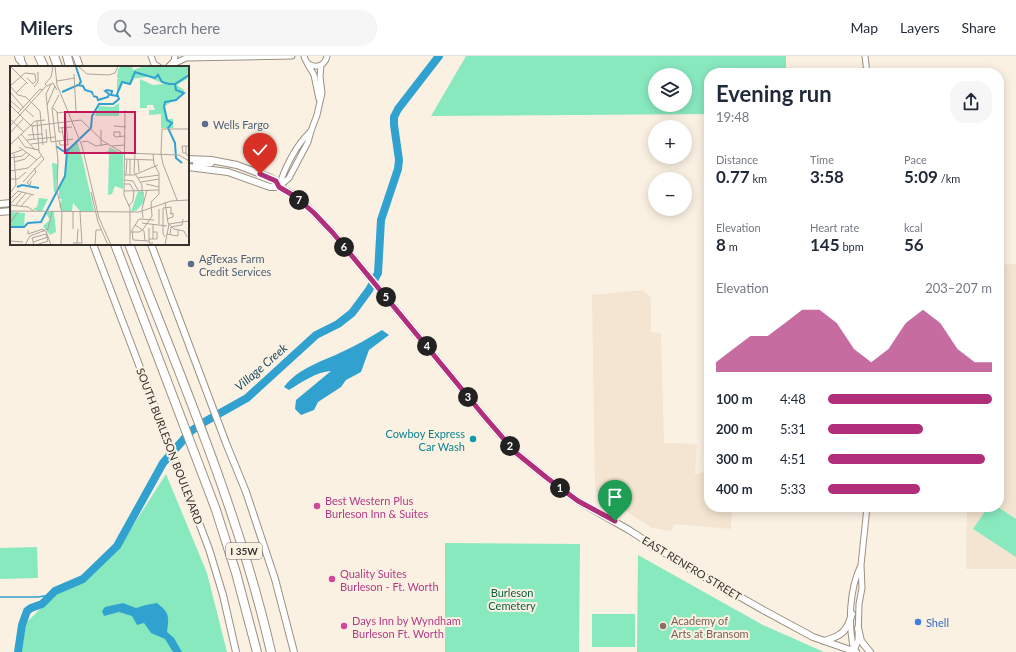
<!DOCTYPE html>
<html lang="en">
<head>
<meta charset="utf-8">
<style>
	:root { --surface:#fff; --page:#f6f6f7; --text:#1f2937; --muted:#747a83; --line:#e0e1e3; --accent:#b02e7a }
	body { margin:0; font-family:Lato,sans-serif; background:var(--page); color:var(--text); height:100vh; display:flex; flex-direction:column; font-size:15px; white-space:nowrap }
	* { box-sizing:border-box; margin:0 }
	p { font-size:13px; color:var(--muted) }
	.icon { flex:none; width:22px; height:22px; fill:none; stroke:currentColor; stroke-width:2; stroke-linecap:round; stroke-linejoin:round }
	.map { position:relative; flex:1; overflow:hidden }
	.sheet { position:absolute; left:704px; top:12px; width:300px; height:444px; display:flex; flex-direction:column; background:var(--surface); border-radius:16px; box-shadow:0 2px 10px #0003 }
	.sheet>* { flex:none }
	.buttons { position:absolute; left:648px; top:12px; display:grid; gap:8px }
	.buttons a { display:grid; place-items:center; width:44px; height:44px; border-radius:50%; background:var(--surface); box-shadow:0 2px 10px #0003; font-size:20px }
	.pin { position:absolute; display:grid; place-items:center; width:34px; height:34px; color:#fff; margin:-41px -17px; border-radius:50% 50% 50% 0; rotate:-45deg; box-shadow:0 0 4px #0007 }
	.pin .icon { rotate:45deg }
	.km { position:absolute; width:20px; height:20px; margin:-10px; border-radius:50%; background:#222; color:#fff; font-size:11px; line-height:20px; text-align:center }
	.round { display:grid; place-items:center; flex:none; width:42px; height:42px; border-radius:16px; background:var(--page) }
	.head { display:flex; align-items:center; justify-content:space-between; height:68px; padding:0 12px }
	h1 { font-size:22px; font-weight:700; line-height:30px }
	.metrics { display:grid; grid-template-columns:repeat(3,1fr); gap:6px; height:68px; padding:4px 12px }
	.metrics div { display:grid; align-content:center }
	.metrics b { font-size:17px; font-weight:700 }
	.metrics small { font-size:11px; font-weight:400 }
	.metrics p { font-size:11px }
	.chart { height:112px; padding:8px 12px }
	.chart p { display:flex; justify-content:space-between }
	.chart svg { width:100%; height:72px; margin-top:4px; fill:var(--accent); opacity:.7 }
	ul { padding:0 12px; list-style:none; font-size:13px }
	li { display:grid; grid-template-columns:64px 48px 1fr; align-items:center; height:30px }
	li i { height:10px; border-radius:5px; background:var(--accent) }
	header { display:flex; align-items:center; gap:24px; box-sizing:border-box; height:56px; padding:0 20px; background:var(--surface); border-bottom:1px solid var(--line) }
	header strong { font-size:19px }
	nav { display:flex; gap:22px; margin-inline-start:auto; font-size:14px }
	.search { width:280px; height:36px; background:var(--page); display:flex; align-items:center; gap:10px; box-sizing:border-box; padding:0 14px; border-radius:16px; color:var(--muted); font-size:15px }
	.map>svg:first-child { display:block }
	.built { fill:#f3e5d1 }
	.green { fill:#88e9bf; fill-rule:evenodd }
	.water { fill:#31a2d0 }
	.lines { fill:none; stroke-linecap:round; stroke-linejoin:round }
	.stream { stroke:#31a2d0; stroke-width:1.5 }
	.river { stroke:#31a2d0; stroke-width:8 }
	.tertiary-casing { stroke:#9a9184; stroke-width:7 }
	.secondary-casing { stroke:#9a9184; stroke-width:8 }
	.motorway-casing { stroke:#9a9184; stroke-width:10 }
	.tertiary { stroke:#fff; stroke-width:5 }
	.secondary { stroke:#fff; stroke-width:6 }
	.motorway { stroke:#fff; stroke-width:8 }
	.route-casing { stroke:#fff; stroke-width:8 }
	.route { stroke:#b02e7a; stroke-width:5 }
	.service-dot { fill:#5c6f8a; stroke:#fbf1e3; stroke-width:1.5 }
	.culture-dot { fill:#0f9aa8; stroke:#fbf1e3; stroke-width:1.5 }
	.hotel-dot { fill:#d1479c; stroke:#fbf1e3; stroke-width:1.5 }
	.shop-dot { fill:#3f7fe0; stroke:#fbf1e3; stroke-width:1.5 }
	.education-dot { fill:#8d6e63; stroke:#fbf1e3; stroke-width:1.5 }
	.labels { text-anchor:middle; dominant-baseline:central; stroke-width:4; stroke-linejoin:round; paint-order:stroke }
	.shield { fill:#fbf1e3; stroke:#716b64; stroke-width:1 }
	.shield-label { font-size:10px; font-weight:bold; fill:#36322d }
	.service-label { font-size:11px; fill:#4e5e75; stroke:#fbf1e3; text-anchor:start }
	.culture-label { font-size:11px; fill:#0d838f; stroke:#fbf1e3; text-anchor:end }
	.street-label { font-size:11px; fill:#36322d; stroke:#fbf1e3 }
	.hotel-label { font-size:11px; fill:#b23c85; stroke:#fbf1e3; text-anchor:start }
	.park-label { font-size:11px; fill:#075f43; stroke:#fbf1e3 }
	.education-label { font-size:11px; fill:#785e54; stroke:#fbf1e3; text-anchor:start }
	.shop-label { font-size:11px; fill:#366cbe; stroke:#fbf1e3; text-anchor:start }
	.water-label { font-size:12px; font-style:italic; fill:#1d4b5e; stroke:#fbf1e3 }
	.inset-river { fill:none; stroke:#31a2d0; stroke-width:2 }
	.inset-road { fill:none; stroke:#aca59a; stroke-width:1 }
	.view { fill:#c2185b; fill-opacity:0.15; stroke:#c2185b; stroke-width:2 }
	.inset-edge { fill:none; stroke:#36322d; stroke-width:2 }
</style>
</head>
<body>
<header>
<strong>Milers</strong>
<div class="search"><svg class="icon" aria-label="search" viewBox="0 0 24 24"><circle cx="10" cy="10" r="6"/><path d="M15 15l6 6"/></svg>Search here</div>
<nav><a>Map</a><a>Layers</a><a>Share</a></nav>
</header>
<div class="map">
<svg width="1016" height="596" viewBox="0 0 1016 596">
	<rect width="100%" height="100%" fill="#fbf1e3"/>
	<path class="built" d="M1016 208V513H966L967 451H999V209Z
		M643 234 651 242V276L661 277 664 387 697 388 695 418 709 415V451H732L731 473 675 468 671 475 652 472 595 435 592 239Z"/>
	<path class="green" d="M466 0H786V17H709V58L431 60ZM655 19H685V49H655Z
		M166 418 207 517 227 596H22L26 567 57 536 83 526 118 493Z
		M988 451H998L1016 463V501L973 473Z
		M445 487 580 488 579 596H445Z
		M37 491 38 522 0 523V492Z
		M638 499 763 569 824 596H637Z
		M592 558H635V591H592Z"/>
	<path class="water" d="M382 274 389 279 369 294 361 316 346 324 341 331 318 346 314 354 301 359 295 353 296 344 331 315C316 316 302 326 289 334L284 331C298 312 323 305 344 295 357 289 369 282 382 274Z
		M123 547 136 552 146 549 157 547C170 557 169 561 167 576L174 582 182 596H173L165 583 151 577 144 567 137 569 132 560 119 556 104 560 102 555 105 551Z"/>
	<g class="lines">
		<path class="stream" d="M0 541H38L50 539"/>
		<path class="river" d="M18 596 22 569 27 555 31 552 42 548 55 535 83 523 117 490 163 407 191 375 206 365 247 342 316 279 338 268 352 257 369 234 378 217 381 164 398 113 399 104 394 69V61L398 53 439 0"/>
		<defs>
			<path id="tertiary" d="M151 0 154 8 159 11
				M304 0C307 13 324 14 327 0
				M865 0 867 17
				M307 7 314 19 319 43
				M170 9 174 5 175 0
				M169 10 186 2 292 0
				M279 131 289 122 308 86 311 75 317 59 322 37 320 21 321 9
				M279 131C284 113 296 89 310 76
				M854 595C848 568 849 534 861 509
				M854 596 858 584 859 548 862 532 861 509 867 451"/>
			<path id="secondary" d="M19 0 24 11
				M76 0 80 11
				M188 103 211 104 237 109 269 121 276 125 279 131
				M196 108 211 107V104
				M188 111 228 116 270 131H279L297 141 314 157 333 177 484 360 515 396 547 422 578 445 629 474 688 512 723 531 763 554 813 581 856 596
				M0 148 11 147
				M0 156 11 155
				M93 188 209 493 223 539 236 596
				M151 188 226 387 246 436 275 523 294 596
				M858 572 861 585 870 596
				M824 585C841 580 847 576 852 558"/>
			<path id="motorway" d="M19 0 20 3
				M39 0 44 11
				M54 0 58 11
				M67 0 70 11
				M115 188 216 454 236 517 257 596
				M129 188C181 322 239 456 271 596"/>
		</defs>
		<use href="#tertiary" class="tertiary-casing"/>
		<use href="#secondary" class="secondary-casing"/>
		<use href="#motorway" class="motorway-casing"/>
		<use href="#tertiary" class="tertiary"/>
		<use href="#secondary" class="secondary"/>
		<use href="#motorway" class="motorway"/>
	</g>
	<g class="lines">
		<defs>
			<path id="route" d="M260 118 276 125 279 131 296 141 314 157 333 177 484 360 515 396 547 422 578 445 615 465"/>
		</defs>
		<use href="#route" class="route-casing"/>
		<use href="#route" class="route"/>
	</g>
	<g class="service-dot">
		<circle cx="205" cy="68" r="4"/>
		<circle cx="191" cy="208" r="4"/>
	</g>
	<circle class="culture-dot" cx="473" cy="383" r="4"/>
	<g class="hotel-dot">
		<circle cx="317" cy="450" r="4"/>
		<circle cx="332" cy="523" r="4"/>
		<circle cx="344" cy="570" r="4"/>
	</g>
	<circle class="shop-dot" cx="918" cy="566" r="4"/>
	<circle class="education-dot" cx="663" cy="570" r="4"/>
	<g class="labels">
		<rect class="shield" x="226" y="487" width="36" height="16" rx="3"/>
		<g class="shield-label">
			<text x="244" y="495">I 35W</text>
		</g>
		<g class="service-label">
			<text x="213" y="68">Wells Fargo</text>
			<text x="199" y="202">AgTexas Farm<tspan x="199" dy="13">Credit Services</tspan></text>
		</g>
		<g class="culture-label">
			<text x="465" y="377">Cowboy Express<tspan x="465" dy="13">Car Wash</tspan></text>
		</g>
		<g class="street-label">
			<text transform="translate(170 390) rotate(69)">SOUTH BURLESON BOULEVARD</text>
			<text transform="translate(692 512) rotate(31)">EAST RENFRO STREET</text>
		</g>
		<g class="hotel-label">
			<text x="325" y="444">Best Western Plus<tspan x="325" dy="13">Burleson Inn &amp; Suites</tspan></text>
			<text x="340" y="517">Quality Suites<tspan x="340" dy="13">Burleson - Ft. Worth</tspan></text>
			<text x="352" y="564">Days Inn by Wyndham<tspan x="352" dy="13">Burleson Ft. Worth</tspan></text>
		</g>
		<g class="park-label">
			<text x="512" y="536">Burleson<tspan x="512" dy="13">Cemetery</tspan></text>
		</g>
		<g class="education-label">
			<text x="671" y="564">Academy of<tspan x="671" dy="13">Arts at Bransom</tspan></text>
		</g>
		<g class="shop-label">
			<text x="926" y="566">Shell</text>
		</g>
		<g class="water-label">
			<text transform="translate(261 311) rotate(-41)">Village Creek</text>
		</g>
	</g>
	<g transform="translate(10 10)">
		<rect width="179" height="179" fill="#fbf1e3"/>
		<path d="M112 0H122L123 4 135 0H179L177 13 167 19 174 24V28L155 40 158 53H163V62H151V48L139 49V44H145L143 39H137V42H130V13L143 19 154 18 138 11 118 13H124L121 18 113 17 110 25H107V13H110L107 12 108 3ZM109 37V50H85L89 40 103 41ZM67 75 72 91 84 145H70L63 137 62 145H52L49 140 52 133H49V123L55 108 57 85ZM99 81 113 88V123L105 120 102 128 98 129 99 87 96 85H99ZM42 97 48 98 46 126H44ZM128 125 134 126V136L127 144 121 146ZM29 132 38 133 32 145H28L23 143 27 141ZM0 146 15 147 14 161 0 162ZM35 146H44L46 166 40 169 33 160 40 154Z" fill="#88e9bf"/>
		<path class="inset-river" d="M66 1 71 16 69 18M131 8 145 12 148 9 152 16 159 18H165L179 9M165 18 166 24 174 27 166 34 155 36 154 41 157 54 162 57 158 62 165 77 166 92 172 97M52 26 68 19 73 20 75 24 82 26 83 29M83 30 87 31 88 34 98 31 99 28 95 25 97 24 102 25 101 29 107 30M46 80 53 85 59 83M7 121 12 119 29 122M0 161H14L18 157 31 156 55 110 57 85 81 62 82 50 89 38H103L109 33 107 28 112 16 120 18 125 6 131 8"/>
		<path class="inset-road" d="M0 0 18 18M43 0 41 11 35 18 37 20 43 17 47 24M45 0 47 19 72 80 89 152 101 179M68 0 77 8 99 9 105 7 108 0M64 8 66 45M47 15 65 12M41 18 36 28 41 76 63 73M0 20 8 29 16 31 30 45 33 79M0 20 15 7 25 8 26 15 23 18 17 12M24 21 28 16V6M0 26 14 42M6 27 16 17M49 29 42 42 48 94 47 125 52 146 51 179M1 35 11 44M0 39 20 59 24 60M37 39 45 20M43 42 47 46 49 66H53M15 43 24 51M115 44 114 129 120 142V179M8 47 30 23 33 24M47 47 55 46 58 79H50L49 75M0 53 14 66M0 60 37 19M22 60 24 73M23 60 71 54 93 75 113 87 169 89 179 95M104 60 116 61M48 62 62 61M52 62 54 75M91 64V80M0 67 13 53M11 68 25 84M18 69 33 68M8 71 15 81 29 84M110 71V66H104V70L106 71 115 70M17 74 45 71M72 76 77 75 86 80 98 78M21 78 37 76 36 63M0 79 25 55 35 54M102 80 115 79M176 80V88L179 91M9 81 27 94M176 87H173L172 80H179M0 88 12 84M125 88 124 106 132 119V127M151 88 152 63H179M151 88 153 98 167 134M0 92 12 90 17 86M114 93 143 94M128 93 129 106M4 96 15 93 20 88M0 105 18 102 32 89M114 109H124L148 99M116 109 117 93M120 109V93M128 112 149 109M0 113H8L16 106M114 114 123 115 128 124M21 115 20 119 17 117 26 106 24 102M13 116 34 93 29 86 27 55M131 116 149 113M114 118H120L124 125 123 135 119 140M136 118 149 121M114 125 149 124M81 126 88 156 98 179M0 127 6 119 4 88M0 133 8 125 24 129M155 136 158 157 164 163 174 165 177 171M0 138 12 126M0 139 18 141 24 145M5 140 16 127M11 140 22 128M0 145 129 146 161 135 179 134M133 152 132 143 137 124M157 153 163 151V147L160 148M0 157 8 146M132 157 157 160M143 158V173M149 158V143M125 159 134 165 135 175M139 162V177H143M63 163V146M18 164V168L33 163 34 166M36 165 41 179M120 166H130L134 162 142 150 141 136 149 128V107L144 98 143 88M156 168 168 170V164M160 169 161 161 172 159 173 153M155 171 153 168V142L161 141V148M139 173H147V166H143M0 175 13 176M139 175 123 174 122 164 129 153 144 154M23 176 38 171M63 177H72L70 146M67 177 68 163M15 179 20 170 38 163 42 145M24 179 22 172 36 168 38 175 26 179M85 179 86 164H91M155 179 159 158 179 155"/>
		<path class="view" d="M55 46H125V87H55Z"/>
		<rect width="179" height="179" class="inset-edge"/>
	</g>
</svg>
<div class="buttons">
<a><svg class="icon" aria-label="layers" viewBox="0 0 24 24"><path d="M12 4l9 5-9 5-9-5zM3 14l9 5 9-5"/></svg></a>
<a>+</a>
<a>−</a>
</div>
<div class="pin" style="left:615px;top:465px;background:#1e9e55"><svg class="icon" aria-label="arrive" viewBox="0 0 24 24"><path d="M6 21V4h12l-3 4 3 4H6"/></svg></div>
<div class="pin" style="left:260px;top:118px;background:#d93025"><svg class="icon" aria-label="check" viewBox="0 0 24 24"><path d="M5 12l5 5 9-10"/></svg></div>
<b class="km" style="left:560px;top:432px">1</b>
<b class="km" style="left:510px;top:390px">2</b>
<b class="km" style="left:468px;top:341px">3</b>
<b class="km" style="left:427px;top:290px">4</b>
<b class="km" style="left:386px;top:241px">5</b>
<b class="km" style="left:344px;top:191px">6</b>
<b class="km" style="left:299px;top:144px">7</b>
<section class="sheet">
<div class="head"><div><h1>Evening run</h1><p>19:48</p></div><a class="round"><svg class="icon" aria-label="share" viewBox="0 0 24 24"><path d="M12 15V3M7 8l5-5 5 5M5 13v7h14v-7"/></svg></a></div>
<div class="metrics">
<div><p>Distance</p><b>0.77<small> km</small></b></div>
<div><p>Time</p><b>3:58</b></div>
<div><p>Pace</p><b>5:09<small> /km</small></b></div>
</div>
<div class="metrics">
<div><p>Elevation</p><b>8<small> m</small></b></div>
<div><p>Heart rate</p><b>145<small> bpm</small></b></div>
<div><p>kcal</p><b>56</b></div>
</div>
<div class="chart"><p><span>Elevation</span>203–207 m</p>
<svg viewBox="0 0 160 44" preserveAspectRatio="none"><path d="M0 44V38L10 30L20 22L30 22L40 14L50 6L60 6L70 14L80 30L90 38L100 30L110 14L120 6L130 14L140 30L150 38L160 38V44z"/></svg>
</div>
<ul>
<li><b>100 m</b>4:48<i style="width:100%"></i></li>
<li><b>200 m</b>5:31<i style="width:58%"></i></li>
<li><b>300 m</b>4:51<i style="width:96%"></i></li>
<li><b>400 m</b>5:33<i style="width:56%"></i></li>
</ul>
</section>
</div>
</body>
</html>
